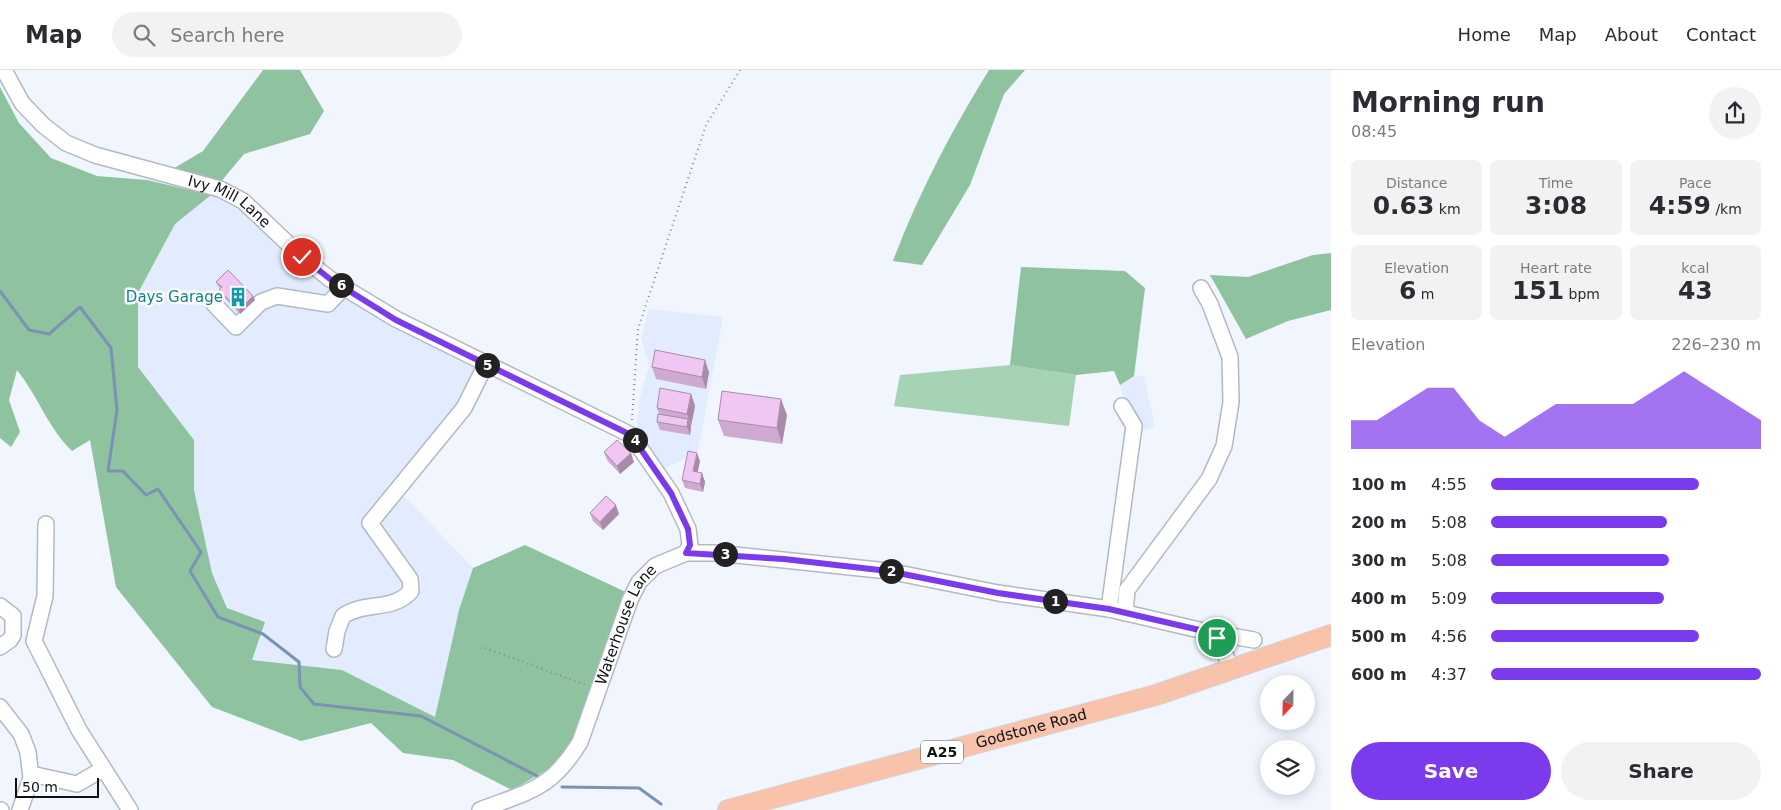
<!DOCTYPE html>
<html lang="en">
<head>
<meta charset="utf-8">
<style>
	:root { --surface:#fff; --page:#f2f2f3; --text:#2b2b33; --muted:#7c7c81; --line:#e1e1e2; --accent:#7c3aed }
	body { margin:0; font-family:"DejaVu Sans",sans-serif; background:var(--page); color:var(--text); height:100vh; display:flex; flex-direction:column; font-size:19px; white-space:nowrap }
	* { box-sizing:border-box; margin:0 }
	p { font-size:16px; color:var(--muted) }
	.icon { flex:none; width:28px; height:28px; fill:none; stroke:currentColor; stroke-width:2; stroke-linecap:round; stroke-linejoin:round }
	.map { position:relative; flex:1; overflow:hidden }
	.side { display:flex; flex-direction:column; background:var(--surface); width:450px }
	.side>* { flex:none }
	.needle { width:32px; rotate:202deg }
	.fabs { position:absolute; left:1260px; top:605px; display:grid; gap:10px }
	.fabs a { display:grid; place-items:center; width:55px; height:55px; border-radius:50%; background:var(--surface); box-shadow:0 2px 12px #0003; font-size:25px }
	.scale { position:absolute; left:15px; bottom:12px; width:84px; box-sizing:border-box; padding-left:5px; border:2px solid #0f1114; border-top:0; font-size:14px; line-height:18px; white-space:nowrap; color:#0f1114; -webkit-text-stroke:4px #fff; paint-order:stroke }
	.pin { position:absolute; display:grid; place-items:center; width:42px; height:42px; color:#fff; margin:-21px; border:2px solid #fff; border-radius:50%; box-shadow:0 1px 5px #0007 }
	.km { position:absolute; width:25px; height:25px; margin:-12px; border-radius:50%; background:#222; color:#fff; font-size:14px; line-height:25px; text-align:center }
	.round { display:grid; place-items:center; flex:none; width:52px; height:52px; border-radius:26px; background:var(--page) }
	.head { display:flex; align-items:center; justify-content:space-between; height:85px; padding:0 20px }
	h1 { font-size:28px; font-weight:800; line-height:38px }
	.stats { display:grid; grid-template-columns:repeat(3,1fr); gap:8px; height:85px; padding:5px 20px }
	.stats div { display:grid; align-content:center; border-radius:8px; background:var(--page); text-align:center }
	.stats b { font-size:25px; font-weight:800 }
	.stats small { font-size:14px; font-weight:400 }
	.stats p { font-size:14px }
	.chart { height:140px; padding:10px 20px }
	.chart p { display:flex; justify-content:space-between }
	.chart svg { width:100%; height:90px; margin-top:5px; fill:var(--accent); opacity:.7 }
	.cta { display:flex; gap:10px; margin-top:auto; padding:10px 20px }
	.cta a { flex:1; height:58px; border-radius:30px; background:var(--accent); color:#fff; font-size:20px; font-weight:800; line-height:58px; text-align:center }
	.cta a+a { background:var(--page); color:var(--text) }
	ul { padding:0 20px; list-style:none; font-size:16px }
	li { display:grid; grid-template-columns:80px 60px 1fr; align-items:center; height:38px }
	li i { height:12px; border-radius:6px; background:var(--accent) }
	header { display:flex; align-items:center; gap:30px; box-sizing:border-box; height:70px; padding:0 25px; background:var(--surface); border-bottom:1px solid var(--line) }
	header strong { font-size:24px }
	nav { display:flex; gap:28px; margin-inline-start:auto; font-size:18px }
	.search { width:350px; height:45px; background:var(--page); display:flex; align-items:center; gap:12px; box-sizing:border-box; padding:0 18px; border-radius:28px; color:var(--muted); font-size:19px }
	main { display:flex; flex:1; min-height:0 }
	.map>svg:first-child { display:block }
	.built { fill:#e3ecfe }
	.green { fill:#a6d3b3 }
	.forest { fill:#8fc39f }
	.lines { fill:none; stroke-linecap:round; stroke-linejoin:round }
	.stream { stroke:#7b92b4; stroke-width:3 }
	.minor-casing { stroke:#b3b9c3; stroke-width:18 }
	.major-casing { stroke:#d4d4d5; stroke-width:22 }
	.path { stroke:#81858b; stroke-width:2; stroke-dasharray:1 4; stroke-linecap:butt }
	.minor { stroke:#fff; stroke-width:15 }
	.major { stroke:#f9c2ab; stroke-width:20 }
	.wall { fill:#ceaad0 }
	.shaded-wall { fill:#a88ba9 }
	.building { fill:#f0c6f2; stroke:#a88ba9 }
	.route-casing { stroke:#fff; stroke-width:10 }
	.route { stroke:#7c3aed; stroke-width:6 }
	.labels { text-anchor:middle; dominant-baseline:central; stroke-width:5; stroke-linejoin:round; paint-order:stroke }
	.shield { fill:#fff; stroke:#57585a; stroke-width:1 }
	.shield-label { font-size:14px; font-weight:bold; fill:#0f1114 }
	.street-label { font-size:15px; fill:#0f1114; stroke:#fff }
	.culture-label { font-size:15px; fill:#0d838f; stroke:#fff; text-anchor:end }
</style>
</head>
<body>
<header>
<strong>Map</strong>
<div class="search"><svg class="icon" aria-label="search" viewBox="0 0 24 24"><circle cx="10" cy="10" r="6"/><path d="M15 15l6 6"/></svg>Search here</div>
<nav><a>Home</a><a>Map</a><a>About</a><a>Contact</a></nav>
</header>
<main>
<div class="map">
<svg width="1331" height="740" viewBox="0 0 1331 740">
	<rect width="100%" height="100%" fill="#f0f5fe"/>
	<path class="built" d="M211 125 242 138 301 201 490 304 454 363 401 423 473 498 459 540 435 647 342 600 252 591 212 503 194 420V370L138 297V223L175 153Z
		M649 239 723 247 698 381 663 400 636 363 640 327 649 296 641 267Z
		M1134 306H1144L1155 357 1127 366 1129 355 1120 313Z"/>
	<path class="green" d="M1010 295 1076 305 1069 356 894 336 900 305Z"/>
	<path class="forest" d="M263 0H300L324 41 310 64 244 84 219 114 171 100 203 81Z
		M989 0H1025L1004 24 970 115 922 195 893 191C918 124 952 60 989 0Z
		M0 17 19 53 51 88 97 106 147 110 211 125 175 154 138 223V297L194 370V420L212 503 227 538 265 552 252 590 342 600 435 647 459 540 473 498 525 475 628 523 583 653 559 693 512 720 453 690 403 683 371 653 301 671 212 637 116 517 90 370 72 381C48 358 38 326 17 300L9 330 20 362 11 377 0 368Z
		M1331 183V240L1288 251 1246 269 1210 205 1248 207 1313 185Z
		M1021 197 1125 201 1145 218 1134 306 1120 315 1114 301 1076 305 1010 295Z"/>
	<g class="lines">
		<path class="stream" d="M0 221 29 260 49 264 80 237 111 278 117 340 108 401H123L146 425 158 419 201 482 190 501 218 547 263 564 299 592 300 617 314 634 421 646 539 707
			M562 717 639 718 661 734"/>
		<defs>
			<g id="minor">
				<path id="s1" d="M4 0 22 33 43 55 66 73 95 85 220 119 243 131 302 187 330 209 396 249 631 365 671 423 688 459 690 475 686 483"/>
				<path d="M213 233 236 257 261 232 277 226 328 234 344 217"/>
				<path d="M46 454 45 526 34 571 79 660 130 740"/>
				<path d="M0 536 13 546V565L10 570 0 577"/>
				<path d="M1109 539 1134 356 1122 336"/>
				<path d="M1125 543 1127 520 1209 409 1224 376 1231 332 1230 287 1210 234 1201 218"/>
				<path d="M1208 562 1254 570"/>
				<path d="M334 579 337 561 343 546C364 531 393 542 411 521L410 509 370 453 464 338 486 294"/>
				<path d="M0 637 21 664 28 682 31 708 20 740"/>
				<path d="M31 704 77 714 96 703"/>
				<path d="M0 740H1"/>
				<path id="s2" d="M480 740C529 721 551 720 580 672L630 530 639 512 655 496 686 483H717L888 501 998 523 1109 539 1208 562 1217 568 1232 599"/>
			</g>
			<g id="major">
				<path id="s3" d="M728 740 1156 625 1331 565"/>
			</g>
		</defs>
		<use href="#minor" class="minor-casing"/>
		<use href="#major" class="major-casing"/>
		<path class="path" d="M632 350 638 259 706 55 740 0
			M485 578 586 615"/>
		<use href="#minor" class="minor"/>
		<use href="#major" class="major"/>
	</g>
	<path class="wall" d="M216 212 253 226 255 230 240 244 221 224 219 220 220 218 218 216Z
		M652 297 709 302 706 319 656 309Z
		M691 324 695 336 691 356H690L691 357 690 365 660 360 657 352 659 344 657 338Z
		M787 345 782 374 724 366 718 350Z
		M604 382 634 392 620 404 607 390Z
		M700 391 697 402 702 403 705 412 703 422 685 418 682 410Z
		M590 443 619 444 603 460 593 451Z"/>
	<path class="shaded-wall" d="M253 226 255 230 240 244 239 240Z
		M705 290 709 302 706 319 702 307Z
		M691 324 695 336 691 356 687 344Z
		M781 329 787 345 782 374 777 358Z
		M688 349 691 357 690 365 687 357Z
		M631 383 634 392 620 404 617 396Z
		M697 383 700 391 696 410 693 401Z
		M702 403 705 412 703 422 700 414Z
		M616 435 619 444 603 460 600 452Z"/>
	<path class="building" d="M228 200 253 226 239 240 219 220 222 217 216 212Z
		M655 280 705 290 702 307 652 297Z
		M660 318 691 324 687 344 657 338Z
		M722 321 781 329 777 358 718 350Z
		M658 344 688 349 687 357 657 352Z
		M617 370 631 383 617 396 604 382Z
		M688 381 697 383 693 401 702 403 700 414 682 410Z
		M606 426 616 435 600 452 590 443Z"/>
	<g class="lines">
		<defs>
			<path id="route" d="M302 187 330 209 396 250 631 365 671 423 688 459 690 475 686 483 784 489 888 501 998 523 1109 539 1208 562 1217 568"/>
		</defs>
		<use href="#route" class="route-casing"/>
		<use href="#route" class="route"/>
	</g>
	<defs>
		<symbol id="building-bare" viewBox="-9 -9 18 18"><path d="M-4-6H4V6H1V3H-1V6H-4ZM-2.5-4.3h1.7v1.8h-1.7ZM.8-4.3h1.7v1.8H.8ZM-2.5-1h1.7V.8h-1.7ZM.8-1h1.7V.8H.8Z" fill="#0f9aa8" stroke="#fff" stroke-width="2.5" paint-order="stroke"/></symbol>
	</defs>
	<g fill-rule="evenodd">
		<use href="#building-bare" x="224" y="213" width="28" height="28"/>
	</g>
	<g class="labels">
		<rect class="shield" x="921" y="670.5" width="42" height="23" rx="4"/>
		<g class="shield-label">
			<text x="942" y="682">A25</text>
		</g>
		<g class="street-label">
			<text stroke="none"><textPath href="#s1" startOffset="272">Ivy Mill Lane</textPath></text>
			<text stroke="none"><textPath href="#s2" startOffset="251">Waterhouse Lane</textPath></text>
			<text stroke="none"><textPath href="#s3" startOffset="314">Godstone Road</textPath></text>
		</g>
		<g class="culture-label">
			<text x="223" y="227">Days Garage</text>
		</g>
	</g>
</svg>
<div class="fabs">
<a><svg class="needle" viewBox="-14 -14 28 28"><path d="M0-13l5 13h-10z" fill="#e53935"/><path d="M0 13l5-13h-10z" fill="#7c7c81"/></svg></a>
<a><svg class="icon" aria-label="layers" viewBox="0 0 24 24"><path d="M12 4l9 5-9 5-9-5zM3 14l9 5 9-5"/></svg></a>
</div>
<div class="scale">50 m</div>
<div class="pin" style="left:1217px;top:568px;background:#1e9e55"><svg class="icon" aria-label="arrive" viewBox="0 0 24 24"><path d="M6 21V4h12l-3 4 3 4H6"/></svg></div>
<div class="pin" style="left:302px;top:187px;background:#d93025"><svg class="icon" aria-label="check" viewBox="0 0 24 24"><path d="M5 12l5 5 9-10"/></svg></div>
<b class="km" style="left:1055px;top:531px">1</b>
<b class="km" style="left:891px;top:501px">2</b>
<b class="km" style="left:725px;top:484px">3</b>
<b class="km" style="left:635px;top:370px">4</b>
<b class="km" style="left:487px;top:295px">5</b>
<b class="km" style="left:341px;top:215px">6</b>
</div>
<section class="side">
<div class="head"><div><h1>Morning run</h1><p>08:45</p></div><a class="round"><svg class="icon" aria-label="share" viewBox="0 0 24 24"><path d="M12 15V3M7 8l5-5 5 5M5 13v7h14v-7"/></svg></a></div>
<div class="stats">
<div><p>Distance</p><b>0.63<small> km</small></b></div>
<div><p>Time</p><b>3:08</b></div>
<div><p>Pace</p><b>4:59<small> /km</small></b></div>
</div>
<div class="stats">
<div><p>Elevation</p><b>6<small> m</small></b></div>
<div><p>Heart rate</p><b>151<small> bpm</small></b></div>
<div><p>kcal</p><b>43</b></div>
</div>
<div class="chart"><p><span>Elevation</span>226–230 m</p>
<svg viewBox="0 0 160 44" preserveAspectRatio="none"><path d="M0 44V30L10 30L20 22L30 14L40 14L50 30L60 38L70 30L80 22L90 22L100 22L110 22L120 14L130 6L140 14L150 22L160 30V44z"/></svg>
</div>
<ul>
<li><b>100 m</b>4:55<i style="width:77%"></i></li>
<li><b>200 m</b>5:08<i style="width:65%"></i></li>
<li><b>300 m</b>5:08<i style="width:66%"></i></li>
<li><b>400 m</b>5:09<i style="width:64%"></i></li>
<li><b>500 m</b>4:56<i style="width:77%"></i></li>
<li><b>600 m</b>4:37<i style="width:100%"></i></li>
</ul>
<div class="cta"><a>Save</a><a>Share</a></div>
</section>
</main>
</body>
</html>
